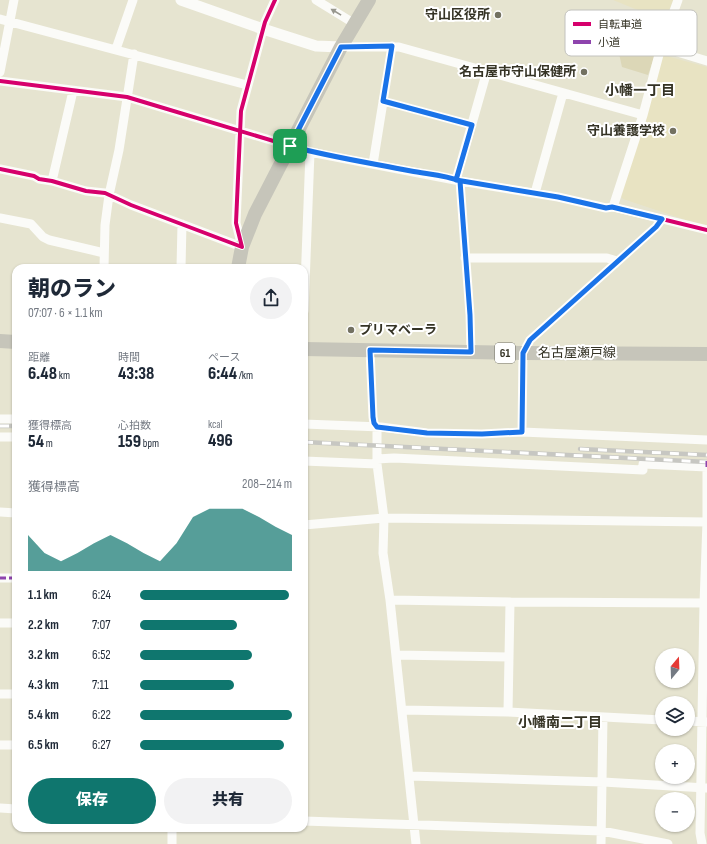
<!DOCTYPE html>
<html lang="ja">
<head>
<meta charset="utf-8">
<style>
	:root { --surface:#fff; --page:#f2f2f3; --text:#1f2937; --muted:#747a83; --accent:#0f766e }
	body { margin:0; font-family:"Sofia Sans Condensed","Noto Sans JP",sans-serif; background:var(--page); color:var(--text); height:100vh; display:flex; flex-direction:column; font-size:15px; white-space:nowrap }
	* { box-sizing:border-box; margin:0 }
	p { font-size:13px; color:var(--muted) }
	.icon { flex:none; width:22px; height:22px; fill:none; stroke:currentColor; stroke-width:2; stroke-linecap:round; stroke-linejoin:round }
	.map { position:relative; flex:1; overflow:hidden }
	.panel { position:absolute; left:12px; top:264px; width:296px; height:568px; display:flex; flex-direction:column; background:var(--surface); border-radius:12px; box-shadow:0 1px 3px #0004 }
	.panel>* { flex:none }
	.needle { width:26px; rotate:19deg }
	.fabs { position:absolute; left:655px; top:648px; display:grid; gap:8px }
	.fabs a { display:grid; place-items:center; width:40px; height:40px; border-radius:50%; background:var(--surface); box-shadow:0 1px 3px #0004; font-size:20px }
	.pin { position:absolute; display:grid; place-items:center; width:34px; height:34px; color:#fff; margin:-17px; border-radius:8px; box-shadow:0 2px 6px #0006 }
	.round { display:grid; place-items:center; flex:none; width:42px; height:42px; border-radius:21px; background:var(--page) }
	.headline { display:flex; align-items:center; justify-content:space-between; height:68px; padding:0 16px }
	h1 { font-size:22px; font-weight:800; line-height:30px }
	.stats { display:grid; grid-template-columns:repeat(3,1fr); gap:6px; height:68px; padding:4px 16px }
	.stats div { display:grid; align-content:center }
	.stats b { font-size:17px; font-weight:800 }
	.stats small { font-size:11px; font-weight:400 }
	.stats p { font-size:11px }
	.chart { height:112px; padding:8px 16px }
	.chart p { display:flex; justify-content:space-between }
	.chart svg { width:100%; height:72px; margin-top:4px; fill:var(--accent); opacity:.7 }
	.primary-button { display:flex; gap:8px; margin-top:auto; padding:8px 16px }
	.primary-button a { flex:1; height:46px; border-radius:24px; background:var(--accent); color:#fff; font-size:16px; font-weight:800; line-height:46px; text-align:center }
	.primary-button a+a { background:var(--page); color:var(--text) }
	ul { padding:0 16px; list-style:none; font-size:13px }
	li { display:grid; grid-template-columns:64px 48px 1fr; align-items:center; height:30px }
	li i { height:10px; border-radius:5px; background:var(--accent) }
	.map>svg:first-child { display:block }
	.built { fill:#e8e3c2 }
	.green { fill:#dcd7b7 }
	.lines { fill:none; stroke-linecap:round; stroke-linejoin:round }
	.minor { stroke:#fbfbf8; stroke-width:9 }
	.tertiary { stroke:#fbfbf8; stroke-width:11 }
	.primary { stroke:#c6c5ba; stroke-width:14 }
	.rail-casing { stroke:#c7c7c2; stroke-width:4.5 }
	.rail { stroke:#fff; stroke-width:3; stroke-dasharray:9; stroke-linecap:butt }
	.quiet { stroke:#8e44ad; stroke-width:3; stroke-dasharray:6 3; stroke-linecap:butt }
	.cycleway-casing { stroke:#fff; stroke-width:6 }
	.cycleway { stroke:#d6006c; stroke-width:4 }
	.oneway { fill:#98978e }
	.route-casing { stroke:#fff; stroke-width:8 }
	.route { stroke:#1a73e8; stroke-width:5 }
	.poi-dot { fill:#737161; stroke:#fff; stroke-width:1.5 }
	.labels { text-anchor:middle; dominant-baseline:central; stroke-width:4; stroke-linejoin:round; paint-order:stroke }
	.shield { fill:#fff; stroke:#727066; stroke-width:1 }
	.shield-label { font-size:12px; font-weight:bold; fill:#353325 }
	.poi-label { font-size:13px; font-weight:bold; fill:#353325; stroke:#fff; text-anchor:end }
	.street-label { font-size:13px; fill:#353325; stroke:#fff }
	.neighbourhood-label { font-size:14px; font-weight:bold; fill:#353325; stroke:#fff }
	.key { fill:#fff; stroke:#c2c2be; stroke-width:1 }
	.key-label { font-size:11px; fill:#353325 }
</style>
</head>
<body>
<div class="map">
<svg width="707" height="844" viewBox="0 0 707 844">
	<rect width="100%" height="100%" fill="#e6e4d0"/>
	<path class="built" d="M613 0H673L665 21Z
		M663 55 707 67V227L623 199 620 195Z"/>
	<path class="green" d="M631 38 658 46 648 75 622 67 618 49 619 46Z"/>
	<g class="lines">
		<path class="minor" d="M316 0 355 24
			M0 19 247 85
			M341 47H399L643 115
			M661 47 707 61
			M116 49 133 0
			M0 72 14 0
			M0 81 127 97 310 152 460 181 558 197 606 208 613 207 707 230
			M383 101 472 125
			M373 164 392 46
			M0 169 34 176 39 179 52 181 86 191 105 193 131 205 242 247 236 223 241 111 265 22 275 0
			M456 180 487 71
			M52 181 73 91
			M460 181 470 315 471 352
			M535 193 563 93
			M613 207 643 115 661 47 678 0
			M0 218 31 224 43 237 49 240 104 253
			M465 258H607L617 261
			M104 268 105 225 109 195 119 150 134 54
			M181 268 182 224
			M304 311 310 152
			M370 350 373 417 374 423 377 427V464L384 518 383 553 390 600 416 844
			M0 419H16
			M304 424 381 427 427 433 482 434 522 432 707 440
			M522 432 523 353 530 340 656 227 662 219
			M0 437H16
			M377 459 394 458 643 470V464L707 467
			M304 461 377 464
			M0 512 16 513
			M304 525 384 518 707 522
			M0 578H16
			M390 600 510 602 707 603
			M0 623H16
			M396 655 509 657
			M0 694H16
			M402 710 508 712 662 720
			M508 712 510 602
			M688 721 707 722
			M0 745H16
			M410 776 603 782 706 788
			M0 808 16 809
			M304 821 602 831 668 844
			M172 828V844
			M601 844 603 717
			M702 844 700 833 704 603 707 522V467"/>
		<path class="tertiary" d="M181 0 263 29 316 46 341 47"/>
		<path class="primary" d="M238 268 242 247 255 214 341 47 369 0
			M0 341 16 342
			M304 349 523 353 707 354"/>
		<defs>
			<path id="rail" d="M0 426H16
				M304 442 707 462
				M580 449 707 455"/>
		</defs>
		<use href="#rail" class="rail-casing"/>
		<use href="#rail" class="rail"/>
		<path class="quiet" d="M383 101 472 125
			M707 467V461
			M0 578H16"/>
		<defs>
			<path id="cycleway" d="M0 81 127 97 310 152 460 181 558 197 606 208 613 207 707 230
				M0 169 34 176 39 179 52 181 86 191 105 193 131 205 242 247 236 223 241 111 265 22 275 0"/>
		</defs>
		<use href="#cycleway" class="cycleway-casing"/>
		<use href="#cycleway" class="cycleway"/>
	</g>
	<defs><path id="oneway-solid" d="M-6-.8H1V-3.2L6.5 0L1 3.2V.8H-6Z"/></defs>
	<use class="oneway" href="#oneway-solid" transform="translate(336 12) rotate(-149)"/>
	<g class="lines">
		<defs>
			<path id="route" d="M290 146C330 157 371 163 411 171 426 174 446 175 460 181L470 315 471 352 370 350 373 417 374 423 377 427 427 433 482 434 522 432 523 353 530 340 656 227 662 219 612 207 606 208 558 197 456 180 472 125 383 101 392 46 341 47 290 146"/>
		</defs>
		<use href="#route" class="route-casing"/>
		<use href="#route" class="route"/>
	</g>
	<g class="poi-dot">
		<circle cx="498" cy="15" r="4"/>
		<circle cx="584" cy="72" r="4"/>
		<circle cx="673" cy="131" r="4"/>
		<circle cx="351" cy="330" r="4"/>
	</g>
	<g class="labels">
		<rect class="shield" x="495" y="343" width="20" height="20" rx="3"/>
		<g class="shield-label">
			<text x="505" y="353">61</text>
		</g>
		<g class="poi-label">
			<text x="490" y="15">守山区役所</text>
			<text x="576" y="72">名古屋市守山保健所</text>
			<text x="665" y="131">守山養護学校</text>
			<text x="359" y="330" text-anchor="start">プリマベーラ</text>
		</g>
		<g class="street-label">
			<text x="577" y="353">名古屋瀬戸線</text>
		</g>
		<g class="neighbourhood-label">
			<text x="640" y="90">小幡一丁目</text>
			<text x="560" y="722">小幡南二丁目</text>
		</g>
	</g>
	<rect x="565" y="10" width="132" height="46" rx="6" class="key"/>
	<rect x="573" y="22" width="18" height="4" fill="#d6006c"/>
	<rect x="573" y="40" width="18" height="4" fill="#8e44ad"/>
	<g class="key-label">
		<text x="598" y="28">自転車道</text>
		<text x="598" y="46">小道</text>
	</g>
</svg>
<div class="fabs">
<a><svg class="needle" viewBox="-14 -14 28 28"><path d="M0-13l5 13h-10z" fill="#e53935"/><path d="M0 13l5-13h-10z" fill="#747a83"/></svg></a>
<a><svg class="icon" aria-label="layers" viewBox="0 0 24 24"><path d="M12 4l9 5-9 5-9-5zM3 14l9 5 9-5"/></svg></a>
<a>+</a>
<a>−</a>
</div>
<div class="pin" style="left:290px;top:146px;background:#1e9e55"><svg class="icon" aria-label="arrive" viewBox="0 0 24 24"><path d="M6 21V4h12l-3 4 3 4H6"/></svg></div>
<section class="panel">
<div class="headline"><div><h1>朝のラン</h1><p>07:07 · 6 × 1.1 km</p></div><a class="round"><svg class="icon" aria-label="share" viewBox="0 0 24 24"><path d="M12 15V3M7 8l5-5 5 5M5 13v7h14v-7"/></svg></a></div>
<div class="stats">
<div><p>距離</p><b>6.48<small> km</small></b></div>
<div><p>時間</p><b>43:38</b></div>
<div><p>ペース</p><b>6:44<small> /km</small></b></div>
</div>
<div class="stats">
<div><p>獲得標高</p><b>54<small> m</small></b></div>
<div><p>心拍数</p><b>159<small> bpm</small></b></div>
<div><p>kcal</p><b>496</b></div>
</div>
<div class="chart"><p><span>獲得標高</span>208–214 m</p>
<svg viewBox="0 0 160 44" preserveAspectRatio="none"><path d="M0 44V22L10 33L20 38L30 33L40 27L50 22L60 27L70 33L80 38L90 27L100 11L110 6L120 6L130 6L140 11L150 17L160 22V44z"/></svg>
</div>
<ul>
<li><b>1.1 km</b>6:24<i style="width:98%"></i></li>
<li><b>2.2 km</b>7:07<i style="width:64%"></i></li>
<li><b>3.2 km</b>6:52<i style="width:74%"></i></li>
<li><b>4.3 km</b>7:11<i style="width:62%"></i></li>
<li><b>5.4 km</b>6:22<i style="width:100%"></i></li>
<li><b>6.5 km</b>6:27<i style="width:95%"></i></li>
</ul>
<div class="primary-button"><a>保存</a><a>共有</a></div>
</section>
</div>
</body>
</html>
